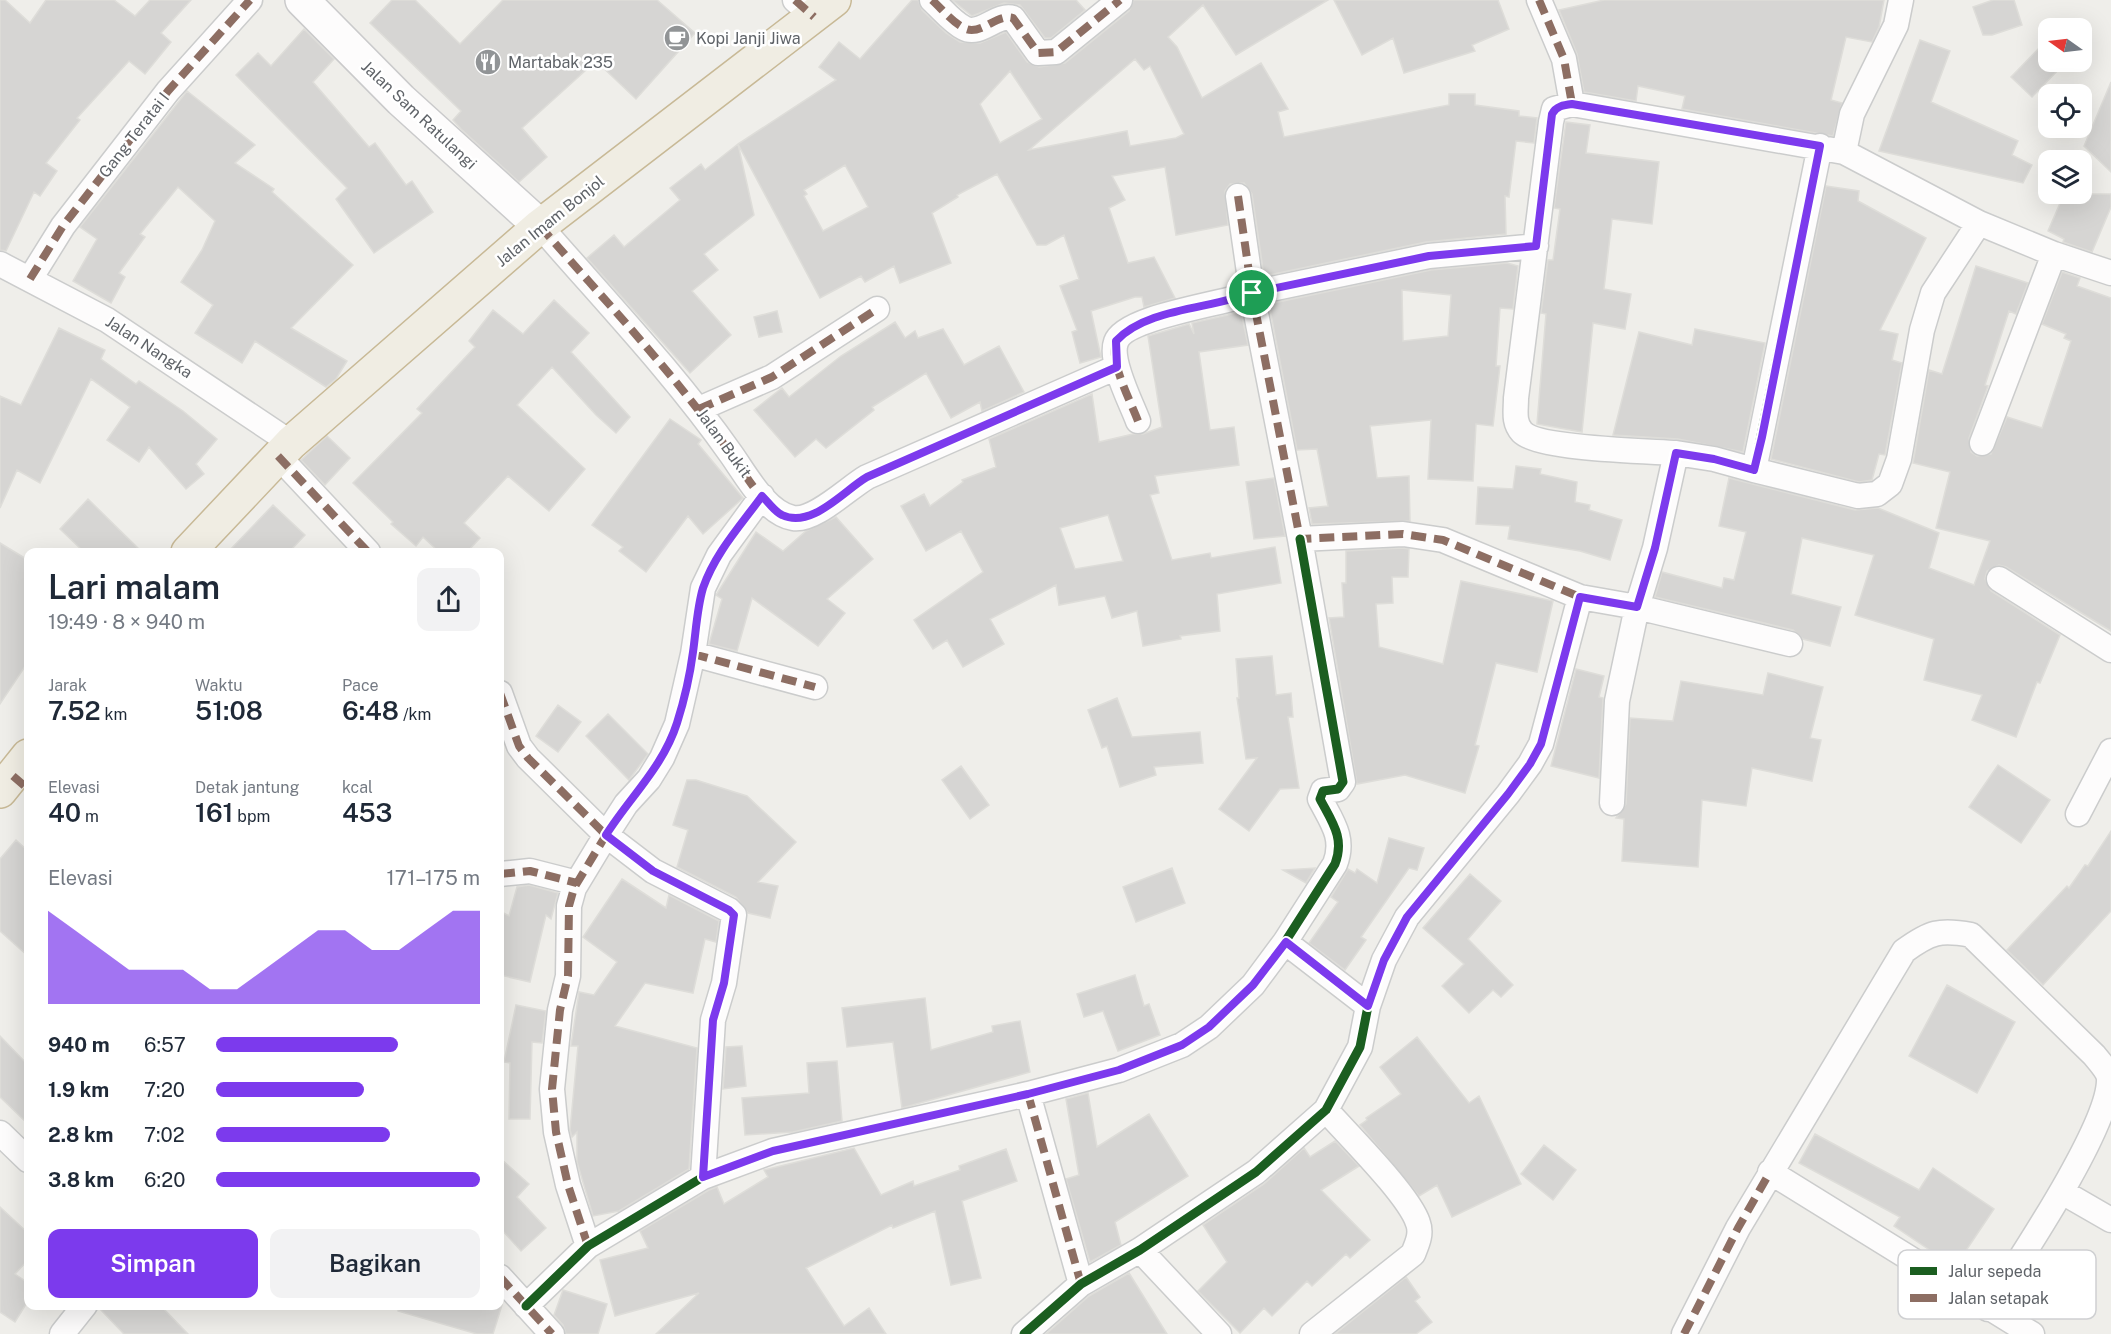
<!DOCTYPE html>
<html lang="id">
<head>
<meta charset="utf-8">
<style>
	:root { --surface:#fff; --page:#f2f2f3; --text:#1f2937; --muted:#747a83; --accent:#7c3aed }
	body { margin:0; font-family:"Public Sans",sans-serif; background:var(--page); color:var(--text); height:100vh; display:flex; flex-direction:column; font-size:22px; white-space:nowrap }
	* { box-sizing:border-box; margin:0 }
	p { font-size:20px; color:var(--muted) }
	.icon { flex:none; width:33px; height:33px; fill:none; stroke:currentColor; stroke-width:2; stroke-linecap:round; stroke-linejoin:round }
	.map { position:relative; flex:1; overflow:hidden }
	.panel { position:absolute; left:24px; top:548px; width:480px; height:762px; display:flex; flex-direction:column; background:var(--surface); border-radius:12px; box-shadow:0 6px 24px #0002 }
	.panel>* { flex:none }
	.needle { width:39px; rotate:284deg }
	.controls { position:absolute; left:2038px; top:18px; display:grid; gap:12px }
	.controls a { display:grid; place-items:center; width:54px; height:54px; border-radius:12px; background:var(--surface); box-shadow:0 6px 24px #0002; font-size:30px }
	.pin { position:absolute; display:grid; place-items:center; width:51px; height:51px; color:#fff; margin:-26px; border:3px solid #fff; border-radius:50%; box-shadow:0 2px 6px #0007 }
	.round { display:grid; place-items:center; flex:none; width:63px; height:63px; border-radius:12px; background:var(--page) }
	.summary { display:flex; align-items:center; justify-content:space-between; height:102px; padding:0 24px }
	h1 { font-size:33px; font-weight:600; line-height:45px }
	.metrics { display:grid; grid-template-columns:repeat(3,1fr); gap:9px; height:102px; padding:6px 24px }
	.metrics div { display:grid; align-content:center }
	.metrics b { font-size:26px; font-weight:600 }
	.metrics small { font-size:16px; font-weight:400 }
	.metrics p { font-size:16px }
	.chart { height:168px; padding:12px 24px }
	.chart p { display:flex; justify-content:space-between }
	.chart svg { width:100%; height:108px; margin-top:6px; fill:var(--accent); opacity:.7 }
	.primary-button { display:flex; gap:12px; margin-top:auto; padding:12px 24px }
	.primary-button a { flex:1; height:69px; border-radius:12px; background:var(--accent); color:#fff; font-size:24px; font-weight:600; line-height:69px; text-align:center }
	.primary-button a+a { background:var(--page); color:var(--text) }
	ul { padding:0 24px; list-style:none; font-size:20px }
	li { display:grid; grid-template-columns:96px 72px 1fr; align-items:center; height:45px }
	li i { height:15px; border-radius:8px; background:var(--accent) }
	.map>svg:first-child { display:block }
	.building { fill:#d6d5d3; stroke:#deddd9; stroke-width:1.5; fill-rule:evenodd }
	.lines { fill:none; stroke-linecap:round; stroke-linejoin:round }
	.street-casing { stroke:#cbcccc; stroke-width:27 }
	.secondary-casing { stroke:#cacacb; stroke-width:36 }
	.highway-casing { stroke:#c8b996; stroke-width:36 }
	.street { stroke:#fdfcfc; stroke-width:24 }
	.secondary { stroke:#fdfcfc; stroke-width:33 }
	.highway { stroke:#f0ede3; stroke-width:33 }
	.quiet { stroke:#8d6e63; stroke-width:8; stroke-dasharray:15 8; stroke-linecap:butt }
	.cycleway-casing { stroke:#fff; stroke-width:13 }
	.cycleway { stroke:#1b5e20; stroke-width:9 }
	.route-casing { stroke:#fff; stroke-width:12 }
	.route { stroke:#7c3aed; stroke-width:8 }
	.labels { text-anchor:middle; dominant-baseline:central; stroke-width:5; stroke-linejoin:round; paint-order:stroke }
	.poi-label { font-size:16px; fill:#5f6368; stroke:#fff; text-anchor:start }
	.street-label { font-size:16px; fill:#5f6368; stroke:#fff }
	.key { fill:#fff; stroke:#cfd0d2; stroke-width:1.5 }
	.key-label { font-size:16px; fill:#5f6368 }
</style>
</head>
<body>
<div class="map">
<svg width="2111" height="1334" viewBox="0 0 2111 1334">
	<rect width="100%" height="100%" fill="#efeeea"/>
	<path class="building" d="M0 0H5L30 23 46 0H114L135 16 150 0H191L161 33 171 42 145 74 129 61 77 118 80 120 46 163 57 171 40 196 34 192 6 251 0 250Z
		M392 0H415L460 44 503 0H657L695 33 636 99 596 61 522 128 547 157 519 182 461 129 453 120 461 111 370 23Z
		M912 0H918L922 10 946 33 960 42 980 43 1006 32 1027 62 1039 67 1065 63 1129 11 1134 0H1328L1236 55 1203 5 1168 37 1177 47 1202 98 1261 63 1288 109 1278 112 1284 137 1449 105V94H1475V105L1519 111V116L1537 118 1534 143 1516 141 1509 197 1505 196 1506 234 1426 242 1264 276 1252 194 1244 183 1230 184 1225 191 1228 225 1176 235 1165 167 1112 176 1125 200 1109 208 1128 263 1154 257 1175 298 1144 307 1142 297H1135L1091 311 1101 357 1080 363 1072 332 1077 330 1060 286 1079 279 1064 235 1046 245H1037L997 174 957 195 958 197 932 213 951 263 900 283 894 266 865 282 861 276 820 298 738 144 836 80 819 67 839 42 860 59ZM1135 59 1144 70 1150 66 1184 134 1176 138 1130 146 1127 131 1029 150ZM1010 71 1042 119 1000 143 980 104ZM845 165 868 207 823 231 804 196 807 194 804 190Z
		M952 0H1076L1085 10 1051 38H1045L1020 5 1004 3 972 16Z
		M1334 0H1498L1509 29 1472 45 1475 51 1404 73 1393 38 1362 55Z
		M1604 0H1884L1879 27 1872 42 1846 37 1831 100 1842 103 1833 136 1682 109 1685 96 1638 86 1636 101 1584 92 1577 54 1559 10Z
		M1993 0H2014L2022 25 1992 35H1983L1973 7Z
		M304 29 334 59 313 82 369 147 375 143 406 185 412 181 433 212 374 253 336 199 347 188 236 75 258 53 271 66Z
		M1920 40 1950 51 1931 102 2018 141 2012 155 2032 165 2023 183 1879 151Z
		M2040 47 2049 56V62H2055L2061 67 2032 97 2011 77Z
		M2111 82V172L2084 146Z
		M187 91 255 145 235 163 274 189 272 192 353 265 291 328 347 361 336 379 326 387 255 341 242 363 195 333 213 305 181 282 202 250 215 221 178 187 140 234 145 237 119 273 125 277 111 303 73 281 97 239 80 227Z
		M1566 122 1590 125 1586 153 1659 162 1652 224 1612 219 1604 289 1631 294 1625 329 1593 323 1582 432 1537 424 1546 314 1541 313 1548 260H1553L1560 209 1554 208Z
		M738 144 754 215 704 254 718 270 692 291 731 335 690 373 587 258 614 235 624 247 680 200 670 188 701 164 705 170Z
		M1826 186 1859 191 1858 201 1926 238 1880 330 1898 334 1892 360 1902 363 1885 455 1879 454 1872 480 1859 482 1771 459Z
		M2064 194H2111V207L2092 252 2063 242 2064 239 2048 231Z
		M1507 263 1518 266 1513 309 1500 308 1496 366H1500L1493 426 1476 424 1473 481 1428 479 1431 420 1370 426 1377 478 1409 476 1410 521 1312 524 1309 508 1328 506 1317 449 1297 450 1269 304 1431 270ZM1402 290 1451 295 1448 336 1403 341Z
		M1976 266 2028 283 2016 314 2009 311 1985 385 1988 386 1969 438 1971 452 1977 456 1991 454 2007 417 2042 428 2071 341 2064 338 2066 334 2042 324 2062 272 2080 278 2077 286 2111 298V631L2006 567 1999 565 1987 571 1985 579 1991 591 2060 635 2040 683 2037 682 2016 737 1972 720 1982 695 1924 680 1934 639 1855 615 1874 555 1802 538 1791 594 1841 607 1830 646 1803 639 1793 630 1655 597 1662 572 1722 588 1724 578 1734 580 1746 532 1719 526 1729 478 1855 510 1878 508 1939 533 1929 568 1974 585 1990 541 1936 528 1950 472 1913 463 1929 370 1942 374Z
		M554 300 589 333 571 352 630 417 616 433 596 415 552 367 517 405 585 469 549 511 508 476 464 523 480 538 467 552H439L423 537 416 546 391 524 393 522 353 483 422 413 417 409 475 347 469 341 493 310 523 334Z
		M777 311 782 332 759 337 754 317Z
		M1241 312 1248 345 1199 352 1210 430 1234 427 1239 465 1155 476 1159 493 1150 495 1172 560 1210 553 1211 558 1275 547 1281 583 1217 594 1220 631 1180 636 1181 639 1143 646 1137 611 1112 618 1105 596 1059 605 1056 585 990 619 1004 644 963 667 947 640 933 649 914 620 983 572 961 531 926 551 901 506 924 494 930 506 963 482 962 480 996 467 989 439 1092 394 1099 442 1133 434H1143L1162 427 1148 336 1189 324 1194 334 1192 323ZM1108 515 1123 561 1075 569 1060 528Z
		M895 322 905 338 915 331 918 338 943 329 964 365 999 346 1024 392 982 411 980 402 951 418 926 373 872 407 874 410 826 448 816 439 795 457 754 410 782 388 789 397 841 356Z
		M59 328 105 350 101 359 136 384 139 381 183 411 217 439 196 464 204 474 186 489 149 447 139 462 107 440 130 407 91 379 40 483 17 470 0 508V396L21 405Z
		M1695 329 1765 343 1743 452 1678 439 1613 435 1639 332 1692 345Z
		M670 419 701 440 698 444 743 498 703 534 688 516 646 572 619 551 623 547 592 525Z
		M327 436 350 458 325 485 301 460Z
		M1516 466 1541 469 1540 474 1577 482 1575 502 1590 505 1589 510 1622 520 1610 560 1580 551 1508 539 1510 526 1476 524 1478 487 1513 489Z
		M1274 478 1285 536 1254 539 1246 482Z
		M88 499 142 552H84L60 529Z
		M273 505 305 535 289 552H228Z
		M836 517 873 559 827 599 845 613 818 646 752 598 737 651 709 644 722 599 716 595 756 532 783 551 806 531Z
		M0 543 28 560V662L0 704Z
		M1402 548 1409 549 1408 577H1392L1393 603 1376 604 1379 647 1443 664 1461 581 1553 601 1537 672 1496 663 1475 745 1479 746 1465 793 1405 775 1357 784 1329 618 1344 617 1342 583H1346V551Z
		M1272 656 1276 695 1291 693 1293 717H1288L1299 788 1280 789 1249 831 1219 809 1257 758 1246 759 1237 698H1239L1236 659Z
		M1576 669 1604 676 1599 697 1603 698 1599 778 1551 766Z
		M1768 673 1823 687 1810 738 1821 740 1812 781 1752 768 1746 806 1702 800 1698 867 1622 861 1624 819 1616 818 1626 804 1630 718 1673 721 1681 681 1763 695Z
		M1117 698 1132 737 1200 732 1203 763 1154 767 1156 775 1120 787 1107 746 1102 748 1088 710Z
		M558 705 581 722 558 752 536 736Z
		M608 714 648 754 629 780 586 736Z
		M1998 765 2050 800 2021 843 1969 807Z
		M961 766 989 805 970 819 942 780Z
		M687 780H696L747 796 796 842 758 882 778 886 770 918 748 913 736 897 677 867 688 830 673 825Z
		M2111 831V911L2043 985 2007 950 2067 886 2069 888 2085 865 2088 866Z
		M1389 838 1424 848 1417 870 1409 868 1361 937 1366 940 1345 970 1309 943 1338 902 1331 897 1348 869 1355 873 1357 869 1377 883Z
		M16 840 28 851V956L0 931V859Z
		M1172 868 1185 903 1136 922 1123 887Z
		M1315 868 1306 883 1283 870Z
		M1470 874 1501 901 1468 939 1513 985 1501 997 1493 990 1469 1013 1442 986 1464 964 1423 928Z
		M622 879 666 908 669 895 719 921 716 942 705 939 693 993 645 983 615 1026 697 1048 689 1169 619 1211 593 1216 577 1162V1132L572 1137 570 1130 578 1046H571L579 992 594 995 617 962 583 937Z
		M529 885 558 893 551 919 546 915 530 982 500 975V911L509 916 517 887Z
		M1135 975 1144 1006 1149 1004 1160 1035 1118 1051 1103 1011 1084 1017 1077 994Z
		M1947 985 2015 1022 1977 1093 1909 1056Z
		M925 998 931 1050 993 1032 992 1026 1020 1021 1030 1072 902 1108 893 1042 847 1047 842 1008Z
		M516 1005 546 1011 542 1043 532 1042 530 1119H509L510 1063 504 1062Z
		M0 1036 28 1065V1124L0 1097Z
		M1417 1037 1469 1103 1479 1096 1521 1184 1452 1217 1437 1185 1419 1196 1360 1125 1367 1120 1366 1118 1401 1094 1380 1067Z
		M742 1046 746 1086 723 1089 726 1047Z
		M837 1061 842 1121 793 1132 745 1135 742 1098 809 1093 807 1063Z
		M1088 1093 1097 1147 1149 1114 1188 1176 1115 1222 1121 1245 1090 1262 1066 1179 1079 1175 1066 1099Z
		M1815 1134 1919 1190 1933 1168 1994 1209 1955 1267 1894 1226 1900 1217 1799 1163Z
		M1335 1141 1359 1166 1321 1190 1370 1240 1350 1258 1346 1254 1312 1286 1307 1281 1272 1316 1264 1308 1240 1333 1198 1291 1227 1262 1203 1225 1264 1184 1304 1148 1310 1157Z
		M1544 1145 1576 1170 1553 1200 1521 1174Z
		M854 1148 881 1195 913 1181 914 1186 960 1170 959 1166 1006 1149 1017 1181 962 1201 981 1278 951 1285 935 1211 893 1228 892 1225 806 1268 844 1326 869 1308 886 1334H656L699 1293 615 1316 600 1260 648 1248 640 1231 709 1190 717 1187 724 1204 768 1177 764 1170Z
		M500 1158 529 1184 517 1197 546 1228 521 1251 500 1228Z
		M0 1207 28 1233V1260L15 1274 28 1283V1301L15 1322 0 1312Z
		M1129 1273 1167 1334H1046L1089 1296Z
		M1406 1277 1420 1297 1415 1301 1432 1322 1416 1334H1335Z
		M563 1290 607 1304 598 1334H566L563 1325 554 1315Z
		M99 1305H160L188 1334H124L99 1308Z
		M399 1305H502L493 1334H477L398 1311Z"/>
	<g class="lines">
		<defs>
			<path id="street" d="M795 0 814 17
				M932 0C942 9 952 22 964 28 980 37 997 13 1013 18L1038 53 1056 52 1120 0
				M1539 0 1564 59 1572 104
				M1844 152 1852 114 1896 25 1901 0
				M1238 196 1252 293 1300 539 1403 534 1443 540 1580 597
				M540 226C605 301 674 373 731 454 746 475 766 513 793 518 814 522 848 488 867 477L1117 367
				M0 264 107 320 291 443
				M30 279 63 226 168 91 250 0
				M699 409 772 377 877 309
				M1138 421C1131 402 1109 361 1116 342 1125 316 1225 304 1252 293L1429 256 1536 246
				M1982 443 2054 254
				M1676 453C1648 451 1538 449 1522 432 1513 422 1516 411 1516 398L1551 122 1554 109 1572 104 1844 152 1979 223 2054 254 2111 273
				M278 456 368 552
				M1754 470 1858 496 1877 494 1890 484 1899 459 1922 330 1933 293 1979 223
				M1999 579 2111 650
				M693 654 815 687
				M500 693 519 746 528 758 606 835 653 871 729 910 734 915 724 983 713 1020 703 1177
				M1612 803 1617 701 1637 607 1790 644
				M2078 814 2111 751
				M500 874 530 871 577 883
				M1285 942 1368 1006
				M1028 1094 1081 1284
				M0 1133 28 1160
				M1770 1172 2032 1334
				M2064 1193 2111 1220
				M588 1246 568 1185 556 1132 552 1089 560 1010 568 976 569 906 574 888 606 835 626 804 649 779 662 758 677 724 693 654 703 588 719 555 762 496
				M1140 1250 1219 1334
				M500 1277 552 1334
				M526 1306 588 1246 703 1177 773 1151 1028 1094 1119 1070 1182 1045 1209 1027 1253 985 1285 942 1335 864C1345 838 1332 822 1320 799L1323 791 1338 789 1343 782 1300 539
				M62 1334 85 1305
				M1024 1334 1081 1284 1140 1250 1256 1172 1326 1110 1360 1047 1368 1006 1384 960 1407 917 1508 794 1530 764 1541 744 1580 597 1637 607 1655 548 1676 453 1714 459 1754 470 1820 146
				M1312 1334 1413 1254C1417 1244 1422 1234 1418 1223 1409 1195 1348 1135 1326 1110
				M1684 1334 1738 1228 1904 951C1930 932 1940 929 1971 935L2094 1055C2099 1061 2108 1071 2109 1078 2111 1125 2016 1265 1988 1309"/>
			<path id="secondary" d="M302 0 401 100 540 226"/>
			<path id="highway" d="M188 552 291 443 540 226 834 0
				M0 791 28 756"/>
		</defs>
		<use href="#street" class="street-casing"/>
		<use href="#secondary" class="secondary-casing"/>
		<use href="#highway" class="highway-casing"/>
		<use href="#street" class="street"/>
		<use href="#secondary" class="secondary"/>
		<use href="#highway" class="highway"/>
		<path class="quiet" d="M795 0 814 17
			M932 0C942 9 952 22 964 28 980 37 997 13 1013 18L1038 53 1056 52 1120 0
			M1539 0 1564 59 1572 104
			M1238 196 1252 293 1300 539 1403 534 1443 540 1580 597
			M540 226C605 301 674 373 731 454 746 475 766 513 793 518 814 522 848 488 867 477L1117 367
			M30 279 63 226 168 91 250 0
			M699 409 772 377 877 309
			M1138 421C1131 402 1109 361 1116 342 1125 316 1225 304 1252 293L1429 256 1536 246
			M278 456 368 552
			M693 654 815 687
			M500 693 519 746 528 758 606 835 653 871 729 910 734 915 724 983 713 1020 703 1177
			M13 776 28 789
			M500 874 530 871 577 883
			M1028 1094 1081 1284
			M588 1246 568 1185 556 1132 552 1089 560 1010 568 976 569 906 574 888 606 835 626 804 649 779 662 758 677 724 693 654 703 588 719 555 762 496
			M500 1277 552 1334
			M1684 1334 1738 1228 1770 1172"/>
		<defs>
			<path id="cycleway" d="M526 1306 588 1246 703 1177 773 1151 1028 1094 1119 1070 1182 1045 1209 1027 1253 985 1285 942 1335 864C1345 838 1332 822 1320 799L1323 791 1338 789 1343 782 1300 539
				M1024 1334 1081 1284 1140 1250 1256 1172 1326 1110 1360 1047 1368 1006 1384 960 1407 917 1508 794 1530 764 1541 744 1580 597 1637 607 1655 548 1676 453 1714 459 1754 470 1820 146"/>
		</defs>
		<use href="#cycleway" class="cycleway-casing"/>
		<use href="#cycleway" class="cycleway"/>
	</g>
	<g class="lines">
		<defs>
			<path id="route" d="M1572 104 1820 146 1762 437 1754 470 1714 459 1676 453 1655 548 1637 607 1580 597 1541 744 1530 764 1508 794 1407 917 1384 960 1368 1006 1286 942 1253 985 1209 1027 1182 1045 1119 1070 1028 1094 773 1151 703 1177 713 1020 724 983 734 915 729 910 653 871 606 835C630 797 663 767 677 723 684 701 690 675 693 652 696 631 697 608 703 588 715 553 741 525 762 496 768 502 775 512 782 515 812 529 843 491 867 477L1117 367 1116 341C1146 308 1210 309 1252 293L1429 256 1536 246 1552 114C1556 106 1564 105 1572 104Z"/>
		</defs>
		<use href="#route" class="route-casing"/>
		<use href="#route" class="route"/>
	</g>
	<defs>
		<symbol id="cafe-disc" viewBox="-11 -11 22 22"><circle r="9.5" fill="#919496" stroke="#fff"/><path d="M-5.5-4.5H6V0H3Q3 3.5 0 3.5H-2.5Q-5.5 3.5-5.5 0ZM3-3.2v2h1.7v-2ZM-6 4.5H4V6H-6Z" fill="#fff"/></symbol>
		<symbol id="restaurant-disc" viewBox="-11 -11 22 22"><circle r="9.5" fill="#919496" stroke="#fff"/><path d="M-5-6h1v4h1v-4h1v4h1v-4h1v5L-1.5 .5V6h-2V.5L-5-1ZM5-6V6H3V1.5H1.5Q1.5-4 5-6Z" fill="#fff"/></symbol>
	</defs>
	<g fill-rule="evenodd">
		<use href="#cafe-disc" x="662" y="23" width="30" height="30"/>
		<use href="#restaurant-disc" x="473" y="47" width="30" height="30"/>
	</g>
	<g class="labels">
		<g class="poi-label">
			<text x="696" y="38">Kopi Janji Jiwa</text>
			<text x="508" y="62">Martabak 235</text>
		</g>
		<g class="street-label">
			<text transform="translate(419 115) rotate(43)">Jalan Sam Ratulangi</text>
			<text transform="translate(134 135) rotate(-52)">Gang Teratai I</text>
			<text transform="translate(550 221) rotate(-39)">Jalan Imam Bonjol</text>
			<text transform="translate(149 347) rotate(33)">Jalan Nangka</text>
			<text transform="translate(724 443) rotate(54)">Jalan Bukit</text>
		</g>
	</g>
	<rect x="1898" y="1250" width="198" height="69" rx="9" class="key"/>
	<rect x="1910" y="1267" width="27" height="8" fill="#1b5e20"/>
	<rect x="1910" y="1294" width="27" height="8" fill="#8d6e63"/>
	<g class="key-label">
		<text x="1948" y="1277">Jalur sepeda</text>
		<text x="1948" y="1304">Jalan setapak</text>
	</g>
</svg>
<div class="controls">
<a><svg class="needle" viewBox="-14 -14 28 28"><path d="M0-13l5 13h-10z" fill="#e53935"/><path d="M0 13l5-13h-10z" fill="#747a83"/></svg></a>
<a><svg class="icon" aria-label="locate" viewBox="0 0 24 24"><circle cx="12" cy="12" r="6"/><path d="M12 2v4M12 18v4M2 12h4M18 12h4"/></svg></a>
<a><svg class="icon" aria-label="layers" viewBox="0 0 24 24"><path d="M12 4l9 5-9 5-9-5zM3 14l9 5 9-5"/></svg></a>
</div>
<div class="pin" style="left:1252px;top:293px;background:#1e9e55"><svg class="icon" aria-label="arrive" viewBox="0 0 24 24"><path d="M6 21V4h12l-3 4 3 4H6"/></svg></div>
<section class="panel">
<div class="summary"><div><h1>Lari malam</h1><p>19:49 · 8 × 940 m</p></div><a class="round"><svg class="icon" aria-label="share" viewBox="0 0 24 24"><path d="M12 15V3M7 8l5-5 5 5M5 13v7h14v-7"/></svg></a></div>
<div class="metrics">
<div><p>Jarak</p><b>7.52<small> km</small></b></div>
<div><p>Waktu</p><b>51:08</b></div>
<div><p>Pace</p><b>6:48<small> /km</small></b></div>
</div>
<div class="metrics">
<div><p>Elevasi</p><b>40<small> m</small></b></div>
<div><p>Detak jantung</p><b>161<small> bpm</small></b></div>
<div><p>kcal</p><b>453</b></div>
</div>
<div class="chart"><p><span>Elevasi</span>171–175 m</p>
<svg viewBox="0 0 160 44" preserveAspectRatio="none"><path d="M0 44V6L10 14L20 22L30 30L40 30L50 30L60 38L70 38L80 30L90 22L100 14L110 14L120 22L130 22L140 14L150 6L160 6V44z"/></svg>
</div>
<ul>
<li><b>940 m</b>6:57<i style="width:69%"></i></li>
<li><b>1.9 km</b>7:20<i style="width:56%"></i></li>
<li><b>2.8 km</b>7:02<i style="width:66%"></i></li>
<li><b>3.8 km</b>6:20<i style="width:100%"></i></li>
</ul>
<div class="primary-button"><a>Simpan</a><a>Bagikan</a></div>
</section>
</div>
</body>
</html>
